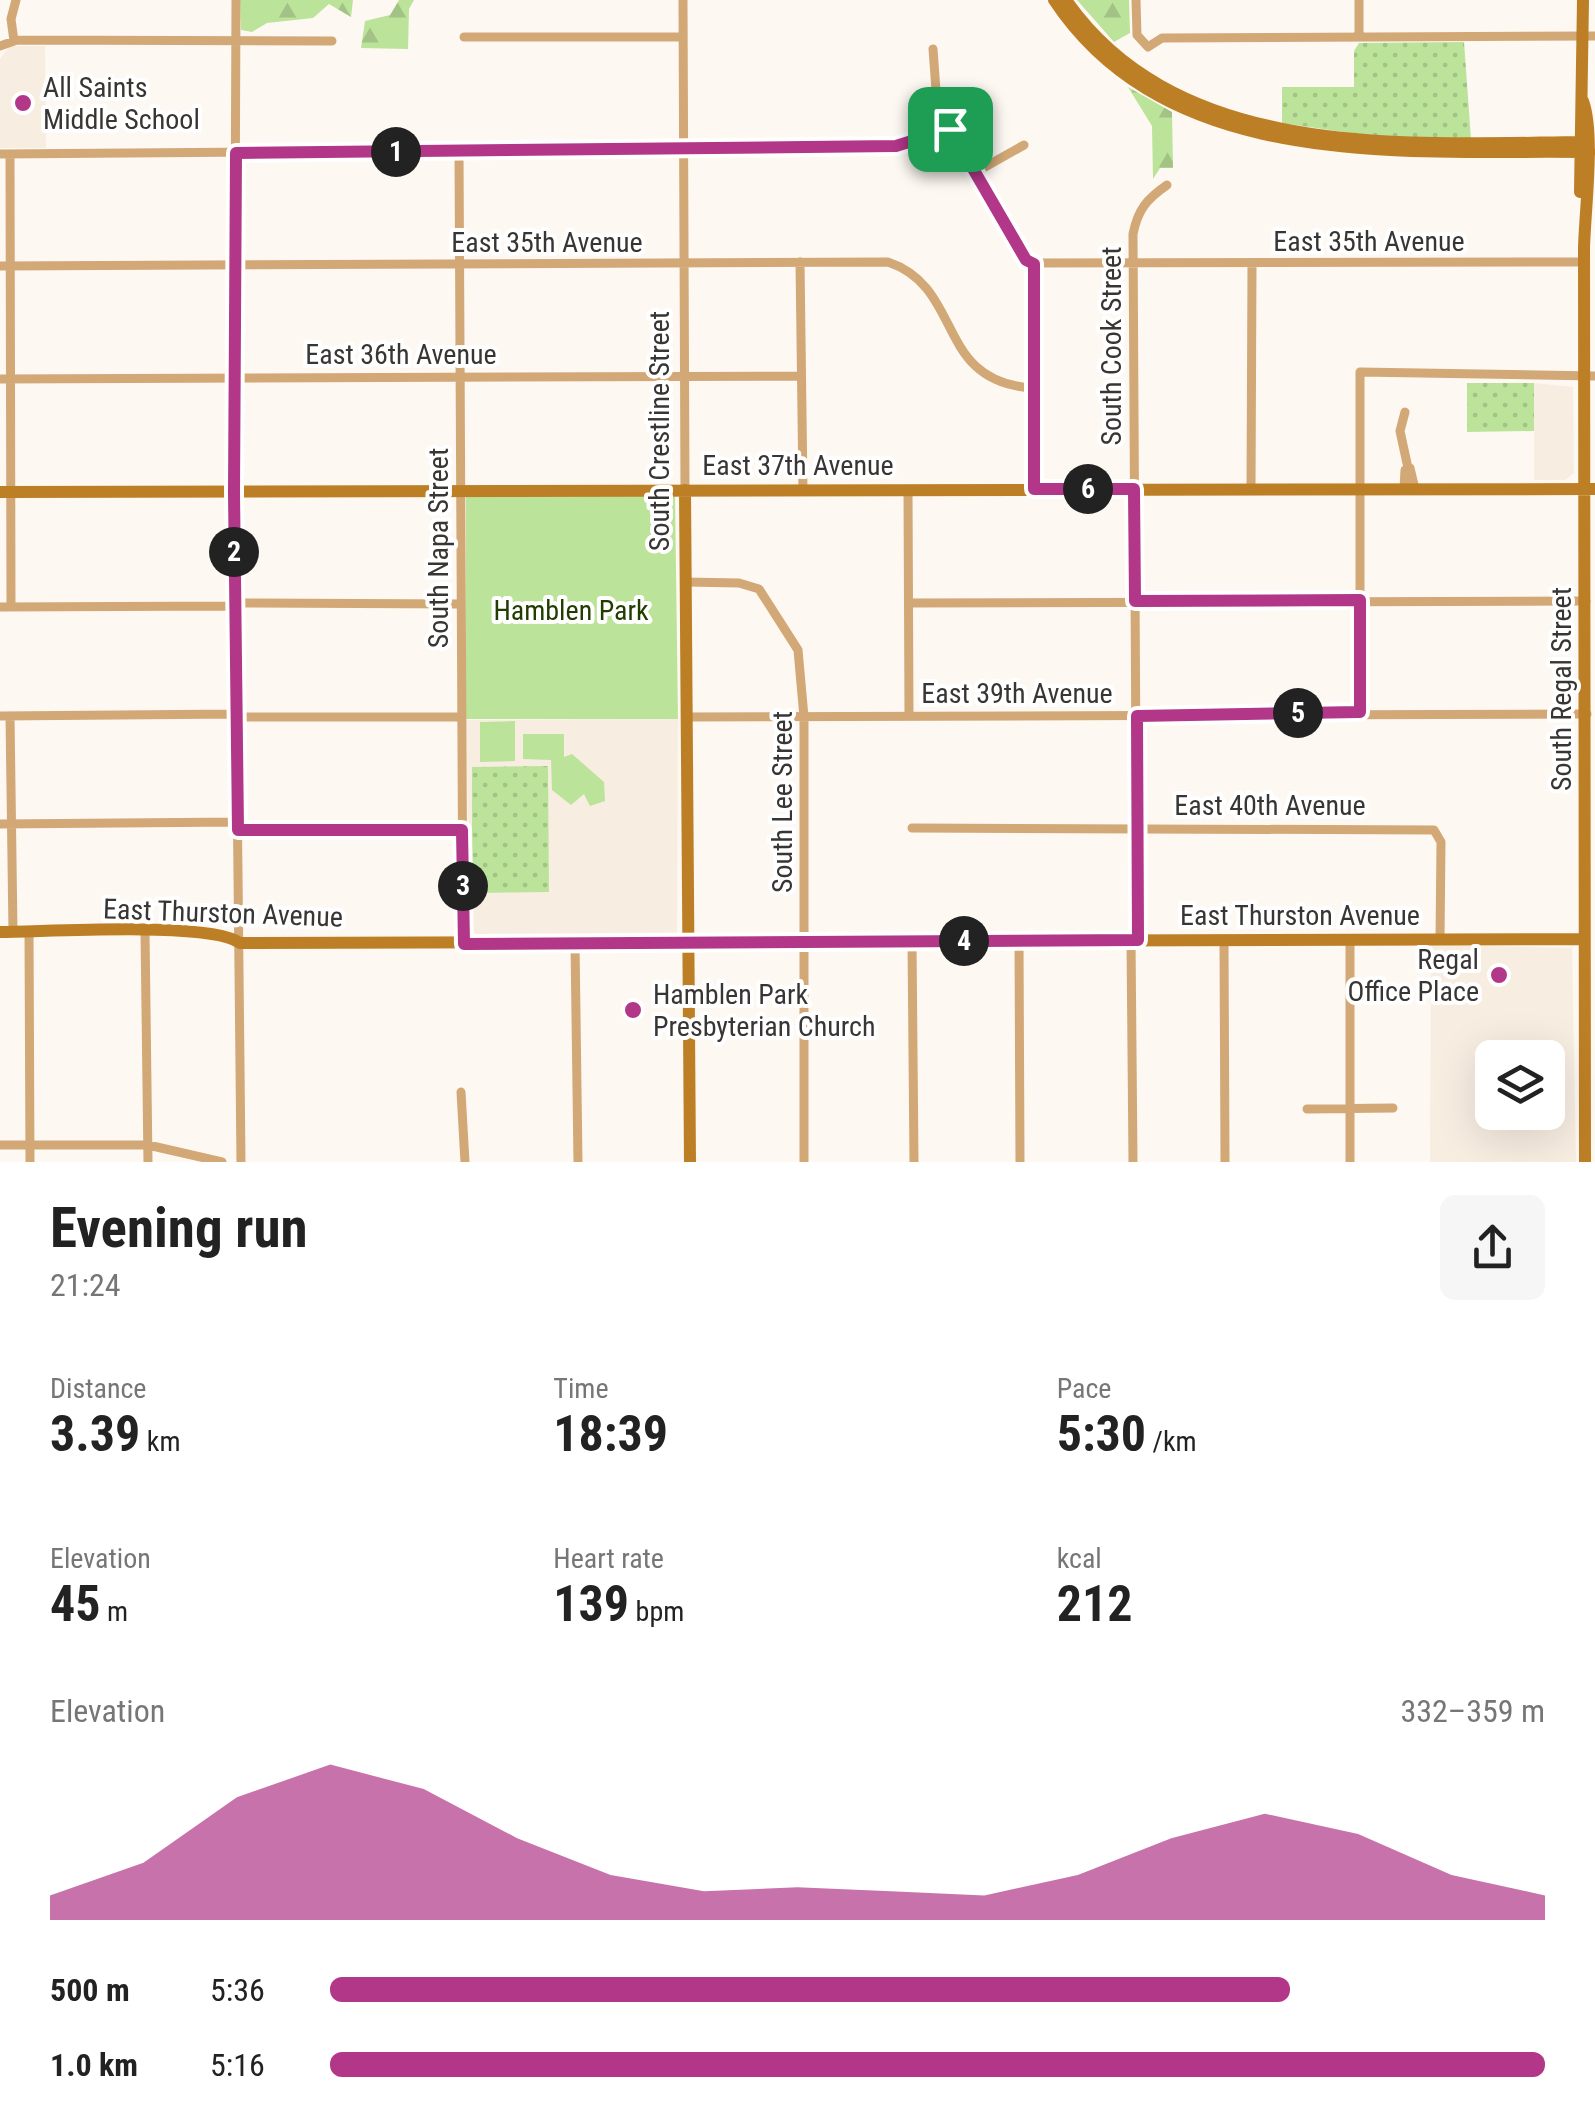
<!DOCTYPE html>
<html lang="en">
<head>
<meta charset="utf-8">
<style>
	:root { --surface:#fff; --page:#f6f6f6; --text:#222; --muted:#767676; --accent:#b23788 }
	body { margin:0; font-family:"Roboto Condensed",sans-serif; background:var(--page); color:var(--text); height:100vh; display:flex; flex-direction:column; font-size:38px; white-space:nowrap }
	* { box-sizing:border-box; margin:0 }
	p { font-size:32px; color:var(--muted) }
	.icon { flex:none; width:55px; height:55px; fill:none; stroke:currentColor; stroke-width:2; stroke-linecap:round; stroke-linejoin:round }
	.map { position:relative; height:1162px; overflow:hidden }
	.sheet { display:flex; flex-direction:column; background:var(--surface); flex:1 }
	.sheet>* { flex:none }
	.controls { position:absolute; left:1475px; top:1040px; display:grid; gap:20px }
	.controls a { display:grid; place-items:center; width:90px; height:90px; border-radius:15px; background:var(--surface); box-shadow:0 10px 40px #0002; font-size:50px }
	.pin { position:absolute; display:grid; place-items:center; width:85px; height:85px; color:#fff; margin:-42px; border-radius:20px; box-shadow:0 5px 15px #0006 }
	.km { position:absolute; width:50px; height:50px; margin:-25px; border-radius:50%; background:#222; color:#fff; font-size:28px; line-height:50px; text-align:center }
	.round { display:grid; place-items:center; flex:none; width:105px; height:105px; border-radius:15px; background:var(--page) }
	.head { display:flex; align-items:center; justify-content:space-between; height:170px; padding:0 50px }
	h1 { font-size:55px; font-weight:700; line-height:75px }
	.figures { display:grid; grid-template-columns:repeat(3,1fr); gap:15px; height:170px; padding:10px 50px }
	.figures div { display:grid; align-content:center }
	.figures b { font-size:50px; font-weight:700 }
	.figures small { font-size:28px; font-weight:400 }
	.figures p { font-size:28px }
	.chart { height:280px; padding:20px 50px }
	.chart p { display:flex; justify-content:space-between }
	.chart svg { width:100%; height:180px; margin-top:10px; fill:var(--accent); opacity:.7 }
	ul { padding:0 50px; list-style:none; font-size:32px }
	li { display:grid; grid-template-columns:160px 120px 1fr; align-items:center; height:75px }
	li i { height:25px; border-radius:12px; background:var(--accent) }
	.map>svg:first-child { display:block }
	.built { fill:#f8ede1; fill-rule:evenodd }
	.grass { fill:url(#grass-dots) }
	.forest { fill:url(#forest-firs) }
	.park { fill:#bbe39a }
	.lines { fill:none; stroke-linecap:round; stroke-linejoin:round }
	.street { stroke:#d2a876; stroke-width:9 }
	.secondary { stroke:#bd7f26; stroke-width:12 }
	.route-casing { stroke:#fff; stroke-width:20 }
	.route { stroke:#b23788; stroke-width:12 }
	.poi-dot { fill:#b23788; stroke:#fff; stroke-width:4 }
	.labels { text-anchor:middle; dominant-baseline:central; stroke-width:8; stroke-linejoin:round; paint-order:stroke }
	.poi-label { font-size:28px; fill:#383634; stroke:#fff; text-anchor:start }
	.street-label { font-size:28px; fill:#383634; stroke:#fff }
	.park-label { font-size:28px; fill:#213d00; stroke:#fff }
</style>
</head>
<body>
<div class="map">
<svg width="1595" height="1162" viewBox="0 0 1595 1162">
	<defs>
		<pattern id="grass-dots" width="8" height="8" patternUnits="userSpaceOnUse" patternTransform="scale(2.5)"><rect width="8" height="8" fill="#bbe39a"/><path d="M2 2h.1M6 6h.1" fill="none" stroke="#a2c385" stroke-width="1.8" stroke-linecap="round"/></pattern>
		<pattern id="forest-firs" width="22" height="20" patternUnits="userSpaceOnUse" patternTransform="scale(2.5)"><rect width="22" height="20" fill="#bbe39a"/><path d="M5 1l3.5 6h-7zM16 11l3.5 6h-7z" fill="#a2c385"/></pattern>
	</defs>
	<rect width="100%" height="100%" fill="#fdf8f2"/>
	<path class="built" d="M10 46H45L46 148H0V59Z
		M1534 383 1573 387 1574 473 1565 480H1534Z
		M678 719 677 934 470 936 466 720Z
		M1431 945 1572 948 1576 1162H1430ZM1492 1058H1548V1112H1492Z"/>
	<path class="grass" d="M1464 42 1471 139 1377 137 1282 123V87H1354V51L1359 43Z
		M1467 383H1534V431L1467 432Z
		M548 766 549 892 472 893V767Z"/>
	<path class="forest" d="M240 0H353L351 17 329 4 313 18 267 23 252 32 241 30Z
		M399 0H414L409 9 408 49 361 48 365 21 390 15Z
		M1077 0H1129L1130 33 1114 42Z
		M1128 87 1172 112 1173 168H1160L1153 179 1152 126Z"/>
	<path class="park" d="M466 495 675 496 678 719H466Z
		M515 721V761L480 762V722Z
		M523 734H564V757L572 754 604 782 605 801 590 806 584 794 571 805 552 790 551 760 523 759Z"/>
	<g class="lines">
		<path class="street" d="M236 0 234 492 241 1162
			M683 0 685 490
			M1136 0 1137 35 1148 47 1162 38 1595 36
			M1359 0V37
			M464 37H683
			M14 41 11 19 16 0
			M0 46 17 40 332 41
			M933 49 937 104 1026 260 1034 263V489
			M459 152 463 944
			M0 154 896 147 950 129
			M10 154 11 607
			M976 172 1024 145
			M800 262 803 490
			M1034 263 1584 262
			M0 266 888 262C965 288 934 382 1033 388
			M0 379 801 376
			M1405 412 1400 431 1408 468
			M1251 489 1252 264
			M1404 489 1405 470 1410 468 1415 489
			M908 490 909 716
			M685 582 739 583 759 589 798 650 804 717V1162
			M235 603 460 604
			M909 603 1586 601
			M0 607 235 606
			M1360 712V372L1595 376
			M0 716 236 714
			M10 716 13 932
			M236 717H462
			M687 717 1587 714
			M0 824 238 822
			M912 828 1434 830 1441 842 1440 939
			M239 830H462
			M29 932 30 1162
			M145 932 148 1162
			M1131 940 1133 1162
			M1137 940 1133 234C1138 209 1147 199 1167 185
			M1224 940 1225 1162
			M1350 940V1162
			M912 941 914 1162
			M1019 941 1020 1162
			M575 943 578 1162
			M461 1092 465 1162
			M1307 1109 1393 1108
			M0 1145H148L222 1162"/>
		<path class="secondary" d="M1054 0C1168 172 1401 150 1581 152
			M1066 0C1178 161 1407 144 1580 142L1590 152
			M1583 101C1595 134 1585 209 1584 248L1585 1162
			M1580 192 1583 0
			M685 490 690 1162
			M0 492 1595 489
			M0 932C46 932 211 921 240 943L1583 939"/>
	</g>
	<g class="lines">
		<defs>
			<path id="route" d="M950 129 1026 260 1034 264V489H1134L1135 601 1360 600V712L1137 716 1138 940 464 944 462 830H238L234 492 236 153 896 146Z"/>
		</defs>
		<use href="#route" class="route-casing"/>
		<use href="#route" class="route"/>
	</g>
	<g class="poi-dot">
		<circle cx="23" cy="103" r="10"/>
		<circle cx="1499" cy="975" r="10"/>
		<circle cx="633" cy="1010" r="10"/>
	</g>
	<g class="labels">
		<g class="poi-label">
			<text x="43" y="87">All Saints<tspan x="43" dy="32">Middle School</tspan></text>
			<text x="1479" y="959" text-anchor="end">Regal<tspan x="1479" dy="32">Office Place</tspan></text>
			<text x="653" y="994">Hamblen Park<tspan x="653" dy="32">Presbyterian Church</tspan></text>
		</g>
		<g class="street-label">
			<text x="1369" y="241">East 35th Avenue</text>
			<text x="547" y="242">East 35th Avenue</text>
			<text transform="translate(1111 346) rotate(-90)">South Cook Street</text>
			<text x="401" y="354">East 36th Avenue</text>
			<text transform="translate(659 431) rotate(-90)">South Crestline Street</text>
			<text x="798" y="465">East 37th Avenue</text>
			<text transform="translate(438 548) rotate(-90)">South Napa Street</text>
			<text transform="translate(1561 689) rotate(-90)">South Regal Street</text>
			<text x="1017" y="693">East 39th Avenue</text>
			<text transform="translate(782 802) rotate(-90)">South Lee Street</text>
			<text x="1270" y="805">East 40th Avenue</text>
			<text transform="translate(223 913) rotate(2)">East Thurston Avenue</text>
			<text x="1300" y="915">East Thurston Avenue</text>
		</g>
		<g class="park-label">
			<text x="571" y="610">Hamblen Park</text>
		</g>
	</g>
</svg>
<div class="controls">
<a><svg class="icon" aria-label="layers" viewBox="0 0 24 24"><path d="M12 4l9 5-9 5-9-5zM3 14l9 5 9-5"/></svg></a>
</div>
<div class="pin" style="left:950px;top:129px;background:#1e9e55"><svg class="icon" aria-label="arrive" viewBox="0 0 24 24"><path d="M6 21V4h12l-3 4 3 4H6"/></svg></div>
<b class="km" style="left:396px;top:152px">1</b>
<b class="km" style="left:234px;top:552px">2</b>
<b class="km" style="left:463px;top:886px">3</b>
<b class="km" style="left:964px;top:941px">4</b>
<b class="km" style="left:1298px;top:713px">5</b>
<b class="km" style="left:1088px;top:489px">6</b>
</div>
<section class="sheet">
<div class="head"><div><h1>Evening run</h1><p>21:24</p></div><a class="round"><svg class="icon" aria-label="share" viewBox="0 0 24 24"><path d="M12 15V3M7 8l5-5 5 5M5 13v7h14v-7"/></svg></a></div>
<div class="figures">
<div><p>Distance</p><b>3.39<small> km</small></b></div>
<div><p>Time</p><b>18:39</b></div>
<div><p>Pace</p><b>5:30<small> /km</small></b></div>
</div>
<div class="figures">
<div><p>Elevation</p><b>45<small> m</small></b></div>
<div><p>Heart rate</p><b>139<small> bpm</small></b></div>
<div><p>kcal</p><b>212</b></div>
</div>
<div class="chart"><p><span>Elevation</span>332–359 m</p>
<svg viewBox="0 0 160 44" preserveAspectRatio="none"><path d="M0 44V38L10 30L20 14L30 6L40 12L50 24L60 33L70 37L80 36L90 37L100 38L110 33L120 24L130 18L140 23L150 33L160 38V44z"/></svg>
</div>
<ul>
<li><b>500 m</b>5:36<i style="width:79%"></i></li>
<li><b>1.0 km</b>5:16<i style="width:100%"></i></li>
</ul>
</section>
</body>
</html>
